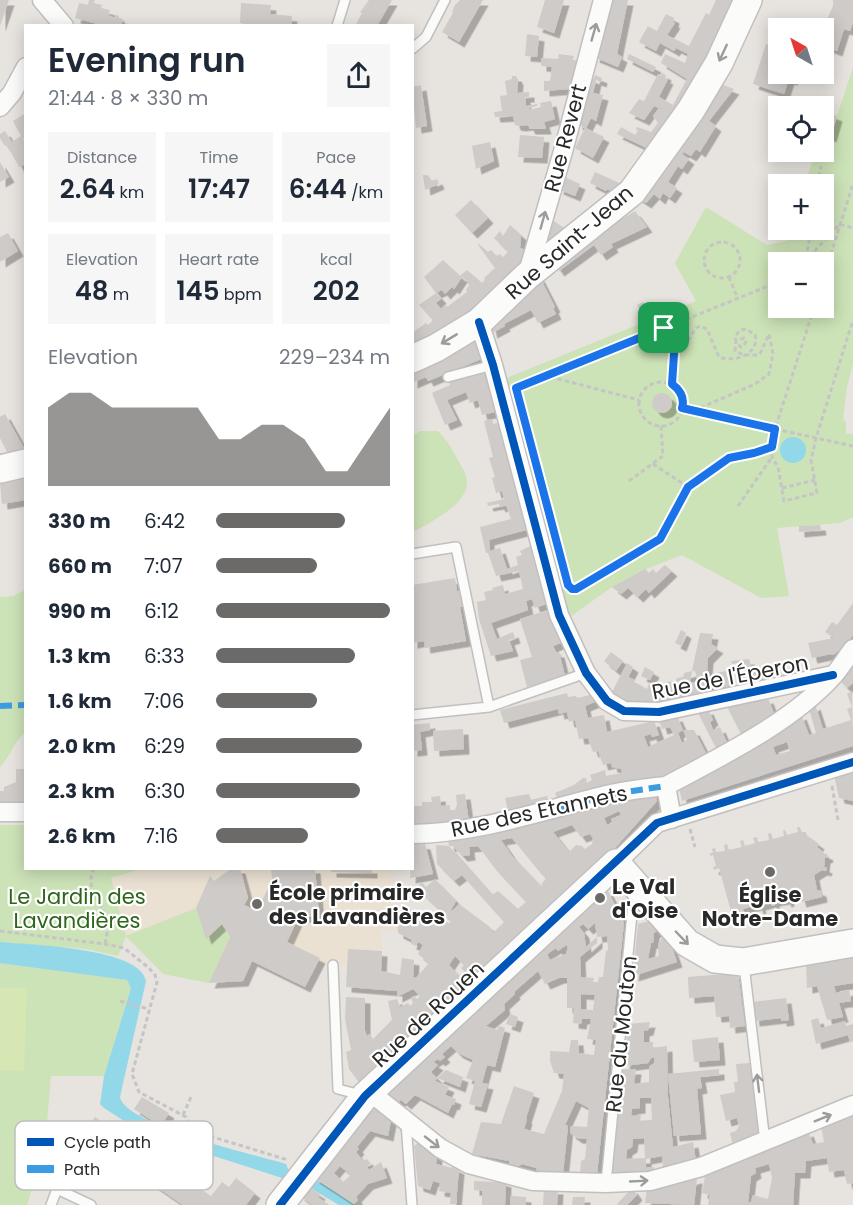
<!DOCTYPE html>
<html lang="en">
<head>
<meta charset="utf-8">
<style>
	:root { --surface:#fff; --page:#f6f6f7; --text:#1f2937; --muted:#747a83; --accent:#6c6a68 }
	body { margin:0; font-family:Poppins,sans-serif; background:var(--page); color:var(--text); height:100vh; display:flex; flex-direction:column; font-size:22px; white-space:nowrap }
	* { box-sizing:border-box; margin:0 }
	p { font-size:20px; color:var(--muted) }
	.icon { flex:none; width:33px; height:33px; fill:none; stroke:currentColor; stroke-width:2; stroke-linecap:round; stroke-linejoin:round }
	.map { position:relative; flex:1; overflow:hidden }
	.panel { position:absolute; left:24px; top:24px; width:390px; height:846px; display:flex; flex-direction:column; background:var(--surface); border-radius:0px; box-shadow:0 3px 15px #0003 }
	.panel>* { flex:none }
	.needle { width:39px; rotate:321deg }
	.tools { position:absolute; left:768px; top:18px; display:grid; gap:12px }
	.tools a { display:grid; place-items:center; width:66px; height:66px; border-radius:0px; background:var(--surface); box-shadow:0 3px 15px #0003; font-size:30px }
	.pin { position:absolute; display:grid; place-items:center; width:51px; height:51px; color:#fff; margin:-26px; border-radius:12px; box-shadow:0 3px 9px #0006 }
	.round { display:grid; place-items:center; flex:none; width:63px; height:63px; border-radius:0px; background:var(--page) }
	.overview { display:flex; align-items:center; justify-content:space-between; height:102px; padding:0 24px }
	h1 { font-size:33px; font-weight:600; line-height:45px }
	.figures { display:grid; grid-template-columns:repeat(3,1fr); gap:9px; height:102px; padding:6px 24px }
	.figures div { display:grid; align-content:center; border-radius:0px; background:var(--page); text-align:center }
	.figures b { font-size:26px; font-weight:600 }
	.figures small { font-size:16px; font-weight:400 }
	.figures p { font-size:16px }
	.chart { height:168px; padding:12px 24px }
	.chart p { display:flex; justify-content:space-between }
	.chart svg { width:100%; height:108px; margin-top:6px; fill:var(--accent); opacity:.7 }
	ul { padding:0 24px; list-style:none; font-size:20px }
	li { display:grid; grid-template-columns:96px 72px 1fr; align-items:center; height:45px }
	li i { height:15px; border-radius:8px; background:var(--accent) }
	.map>svg:first-child { display:block }
	.education { fill:#eae1d3 }
	.green { fill:#cce2b7; fill-rule:evenodd }
	.pitch { fill:#d7e7b4 }
	.water { fill:#92d8e9 }
	.building { fill:#cecbc8; fill-rule:evenodd; filter:url(#shadow) }
	.lines { fill:none; stroke-linecap:round; stroke-linejoin:round }
	.lane-casing { stroke:#c1bfc0; stroke-width:12 }
	.street-casing { stroke:#c1bfc0; stroke-width:21 }
	.secondary-casing { stroke:#c1bfc0; stroke-width:30 }
	.path { stroke:#c6c5c5; stroke-width:3; stroke-dasharray:4.5 3; stroke-linecap:butt }
	.lane { stroke:#fbfbfa; stroke-width:9 }
	.street { stroke:#fbfbfa; stroke-width:18 }
	.secondary { stroke:#fbfbfa; stroke-width:27 }
	.quiet { stroke:#3d9ce1; stroke-width:6; stroke-dasharray:12 6; stroke-linecap:butt }
	.cycleway-casing { stroke:#fff; stroke-width:11 }
	.cycleway { stroke:#0057b8; stroke-width:8 }
	.oneway { stroke:#9c9c9c }
	.route-casing { stroke:#fff; stroke-width:12 }
	.route { stroke:#1a73e8; stroke-width:8 }
	.poi-dot { fill:#6c6a68; stroke:#fff; stroke-width:2 }
	.labels { text-anchor:middle; dominant-baseline:central; stroke-width:4.5; stroke-linejoin:round; paint-order:stroke }
	.street-label { font-size:21px; fill:#292929; stroke:#fff }
	.poi-label { font-size:21px; font-weight:bold; fill:#292929; stroke:#fff; text-anchor:start }
	.park-label { font-size:21px; fill:#2e651a; stroke:#fff }
	.key { fill:#fff; stroke:#bfbfbf; stroke-width:1.5 }
	.key-label { font-size:16px; fill:#292929 }
</style>
</head>
<body>
<div class="map">
<svg width="853" height="1205" viewBox="0 0 853 1205">
	<defs>
		<filter id="shadow"><feDropShadow dx="5.5" dy="5.5" stdDeviation="0" flood-color="#0004"/></filter>
	</defs>
	<rect width="100%" height="100%" fill="#e7e3de"/>
	<path class="education" d="M141 868 394 869 398 930 381 931 382 951 348 949 347 966H316L305 987 252 961 243 981 209 983 163 974 126 936 111 878Z"/>
	<path class="green" d="M853 67V364L847 387 843 419 846 422V434H853V517L840 523 777 528 789 596 761 598 682 555 641 571 612 587 570 617 504 379 696 301 675 263 706 207 767 245 787 241 792 230H824V184H805L815 152 825 153ZM778 262H824V308H778Z
		M420 431H438C448 441 452 449 459 462 463 469 467 475 467 484 466 505 429 523 413 532V436Z
		M25 590V733C12 743 12 755 0 767V597L13 596Z
		M0 825H25L26 868 141 869 111 878 126 936 196 908 206 938 222 924 230 937 209 983 163 974 126 936 118 956 86 949 63 947 61 970 127 980 131 987 104 1076H51L45 1145 27 1205H0Z"/>
	<path class="pitch" d="M0 988H27L24 1071 0 1070Z"/>
	<path class="water" d="M780 450a13 13 0 1 1 26 0a13 13 0 1 1-26 0Z
		M0 942C28 945 140 947 146 981L120 1097C126 1126 257 1155 286 1164L289 1171 314 1178 355 1205H339L307 1186 198 1151 155 1141 104 1108 100 1104 104 1076 131 988 127 980 0 963Z"/>
	<path class="building" d="M0 0H9L0 26Z
		M89 0H95L94 3 102 5 101 8 110 10 108 15 115 18 116 15 119 16V18L123 19 121 26H105L75 18 79 3 88 5Z
		M369 0H392L377 26H355L362 13 360 12Z
		M460 0H483L459 42 442 32 453 13 452 12 455 5Z
		M545 0H564L554 33 537 27Z
		M610 0H628L617 54 622 57 618 67 594 57Z
		M716 0H741L653 151 617 134 621 127 635 135 638 131 636 129 637 127 651 132 658 123 653 116 659 108 654 106 644 120 629 113 639 99 644 101 658 74 661 76 662 73 666 75 665 78 668 79 659 97 673 105 687 79 661 63 665 54 685 63 688 54 676 48 674 51 660 43 656 51 639 42 648 26 657 31 666 14 674 18 673 22 675 23 667 35 689 46 706 13 709 15Z
		M833 0H853V22L850 31 844 29 837 51 824 46 823 28 833 6Z
		M241 3 271 5 270 14 292 16 291 26H244V24L240 23Z
		M527 34 539 36 537 57 525 56Z
		M766 44 778 48V74H794L792 80 789 79 784 94 753 84Z
		M559 54 574 56 572 61 577 62 570 89 544 91V81H550L552 67 541 66V58L558 59Z
		M629 54 656 67 653 72 627 59Z
		M595 75 602 78 601 82 596 80 593 93 603 95 596 121 591 118 586 128 604 137 593 158 575 148 585 128 577 124 589 77 594 79Z
		M512 76H516L518 80 517 93 529 92V97H525L526 106 537 104V106L529 108 530 110 541 107 540 103 551 101 555 119 544 122 546 129H530L528 125 520 126 515 125 513 116 495 117 494 112 502 111 500 96 507 95 505 81 512 79Z
		M715 82 734 89 709 121 716 126 700 152 696 149 691 156 684 152 682 154 689 159 682 169 678 166 668 182 677 188 670 198 663 193 660 199 654 194 646 203 637 197Z
		M421 85 427 126 416 128 412 87Z
		M775 103 785 106H778V137L772 134 777 118 770 116Z
		M824 111 837 116 831 137 824 134Z
		M26 113V137L23 139 26 143V164L19 167 7 145 5 146 0 138V134L5 131 12 142 21 136 13 121Z
		M520 135 544 137 542 158 518 157Z
		M490 142 494 161 476 169 472 146Z
		M0 162 9 177 0 182Z
		M595 172 626 186 617 193 607 189 606 191 590 183Z
		M423 175H428L432 181 437 179 439 184 425 190Z
		M562 176 580 184 575 196 558 189Z
		M471 200 488 218 472 233 455 215Z
		M620 211 624 218 635 211 647 227 611 244 613 247 601 255 594 245 559 271 554 264Z
		M551 219 570 232 543 247Z
		M510 225 521 235 520 248 529 251 525 263 481 307 412 347V333L426 323 428 325 433 320 419 305 436 293 441 298 436 303 441 309 446 305 447 307 467 292 466 290 470 284 462 277 454 289 452 287 445 294 442 290 436 293 424 277 443 260 460 276 467 270 482 283 485 280 484 278 495 268 478 245 479 244 488 252 491 250 497 256 500 254 503 257 508 252 494 238 500 231 503 236Z
		M8 233 18 251 0 262V237Z
		M539 276 555 307 553 308 556 314 538 323 531 310 504 324 505 326 492 333 489 321Z
		M643 302 652 320 646 322 637 305Z
		M477 340 484 358 428 381 426 377 412 383V369Z
		M487 366 499 411 482 415 478 400 470 403 466 392 447 400 457 420 445 425 432 393 450 385 449 382Z
		M652 403a10 10 0 1 1 20 0a10 10 0 1 1-20 0Z
		M5 414 24 448 8 454 0 438V417Z
		M492 419 493 424 501 422 530 529 489 540 490 551 500 548 507 569 518 565 516 557 522 555 520 551 534 544 549 603 535 608 532 599 526 601 528 610 491 623 497 639 513 632 515 638 509 640 513 651 491 656 479 619 477 602 486 600 484 592 493 590 492 588 503 585 505 594 523 589 519 571 496 576 488 553H486L480 527 511 519 506 505 500 507 499 504 488 506 487 503 504 499 502 491 496 493 492 478 495 477 489 458 493 457 484 421Z
		M26 476V500L2 504 0 482Z
		M820 525 821 530 799 532V526Z
		M665 565 672 571 649 593 646 589 638 597 628 588 621 594 612 587 645 569 649 573 653 569 656 573Z
		M455 578 457 591H462L464 607H460L466 641 425 648 424 641 412 643V585Z
		M853 603V635L845 646 833 655 831 654 812 658 808 643 834 638 825 632 832 622 837 625Z
		M551 609 561 643 553 646 556 652H559L565 676 527 687 520 660 532 657 520 619Z
		M681 630 686 633 681 646 675 643Z
		M700 633 713 634 711 644 718 648 708 658 707 673 709 674 707 694 650 705 625 700 612 692 627 663 633 667 628 677 635 680 634 682 647 689 649 684 657 689 665 687 667 682 676 681 677 678 683 677 684 673 692 671 690 682H698L695 671H692Z
		M611 652 623 661 616 671 604 661Z
		M749 659 752 670 761 668 764 681 743 686 738 663 732 664 731 661Z
		M853 662V683L847 688 841 682Z
		M645 667 654 672 650 680 641 676Z
		M726 671 729 686 716 689 712 674Z
		M852 691 853 746 682 801 678 783 801 714 809 735 816 733 809 709 815 704 823 729 851 720 847 709 852 707 847 694ZM787 742 790 751 776 755 773 747Z
		M567 693 568 697 575 696 578 698 593 694 597 701 585 706 588 718 604 715 607 732 654 721 659 735 652 737 651 734 644 736 648 747 674 735 670 727 662 729 659 720 677 716 683 730 678 733 682 743 687 740 683 730H694L707 755 668 774 658 783 559 803 555 793 574 785 583 778H586L587 783 592 780 590 775 605 770 606 776 622 773 621 769 612 767 611 763 603 765 598 751 593 752 588 738 579 739 575 720 569 722 567 712 559 714 558 709 504 723 500 710Z
		M768 698 775 716 742 736 726 705Z
		M708 709 713 720 710 722 713 730 720 727 728 745 717 750 697 711Z
		M430 723V730L420 732 422 750 412 751V725Z
		M463 729 464 749 434 751 433 731Z
		M16 769H26V806H0V791H4V787L16 782Z
		M853 773V801L839 798 834 775Z
		M654 791 657 801 614 849 473 980 461 968 464 965 455 956 449 965 467 985 360 1084 349 1069 346 1052 351 1050 345 1019 346 997 365 998V1031L367 1036 369 1034 373 1039 392 1020 388 1001 397 999 400 1007 408 1003 410 1006 413 1003 411 998 414 996 417 999 420 996 413 989 397 997V991L346 987 348 949 382 951 381 971 400 975 402 958 414 960 413 977 416 978 429 963 418 954 423 945 418 942 416 946 411 944 412 940 398 933 397 912H401L405 906 429 921 426 928 429 924 432 926 439 915 449 924 451 921 416 888 422 882 426 887 435 879 456 901 451 910 452 911 459 904 490 927 493 933 504 922 462 875 454 881 437 864 436 845 449 846 448 839ZM619 811 621 815 611 819 613 823 607 825 604 818ZM572 825 581 837 590 834 593 838 592 844 585 849 582 846 576 845 569 852 553 832ZM512 838 542 875 547 878 542 883V887L512 856 501 840ZM449 846H453L462 856 470 855 469 847 478 846 497 871 526 902 518 909 498 891 492 895Z
		M465 794 469 822 412 826V806H422V802H432L431 797 440 796 441 806 450 805V810H455L457 805 456 795Z
		M529 794 531 800 547 796 550 806 509 815 505 798Z
		M797 827H800L801 831 819 844 817 847 825 854H827L828 857 825 858 824 867 827 868 826 871 822 870 814 875 817 890 821 891 822 897 801 902 799 895 789 898V901L786 902 785 899 774 901 775 905 772 906 771 902 760 905 761 908 758 909 757 905 743 909 744 915H732L719 868 714 870 713 867 716 866 713 855 710 856V853H713L712 849 715 848 716 852 725 851 724 845 727 844 729 850 742 847 740 841 743 840 745 846 755 843 753 838 757 837 758 842 769 840 768 834 771 833 773 839 784 836 783 831 785 830 787 835 798 832Z
		M412 843 425 844 433 874 410 878Z
		M232 868H240L248 898 244 905 257 911 272 880 271 868H315L319 915 298 918 287 942 320 958 305 987 252 961 243 981 209 983 230 937 222 924 206 939 196 908 210 876 214 881Z
		M331 868H372V873L331 872Z
		M607 889 624 923 597 1174 580 1173 581 1161 585 1159 587 1139 577 1138 570 1133 571 1126 587 1127 589 1108 576 1101 565 1125 568 1126 563 1173H538L536 1168 522 1164 519 1166 509 1164V1161L472 1154 481 1122 501 1124 514 1086 534 1093 526 1118 527 1119 524 1129 544 1134 562 1091 564 1074 554 1073 550 1061V1051L569 1052 571 1040H578L579 1053 594 1055 596 1040 587 1039 591 1019H582L581 1024 573 1023 574 1008H567V978H559L545 984 538 971 514 992 515 994 504 1004 505 1010 486 1026 497 1030 499 1026 505 1028 495 1067 487 1065 482 1083 488 1084 481 1107 469 1104 475 1081 466 1078 473 1060 458 1053 451 1046 442 1054 445 1057 440 1061 438 1059 433 1062 438 1065 431 1072 437 1078 435 1081 449 1087 445 1095 456 1099 454 1105 452 1104 448 1113 415 1095 406 1104 401 1100 396 1104 383 1093ZM595 923 597 937 586 947 584 933 579 927 583 924 588 929ZM607 936 608 950 606 951 603 977H599L598 982H593L594 978 581 977 580 957 597 943V937ZM566 945 568 947 566 954 550 960 547 954 556 948 558 951ZM581 994 595 995 593 1010 581 1009Z
		M649 921 658 930 654 933 653 943H651L648 959 659 956 658 945 663 936 670 942 677 962 633 976 638 924Z
		M853 954V983L834 986 836 993 849 990 851 1001 839 1003 843 1017 827 1020 817 986 807 988 806 963Z
		M738 973 745 1026 730 1028 729 1016 716 1017 714 996 689 998 688 977Z
		M786 998 789 1020 781 1021V1018L754 1021 752 1002Z
		M510 1014 518 1017 515 1027 506 1024Z
		M818 1018 821 1028 845 1021 846 1026 853 1024V1041L850 1042 848 1035 816 1044 811 1020Z
		M650 1022 648 1030 644 1031V1042H653V1048L667 1046 668 1097 673 1147 693 1142 696 1161 663 1170 662 1156 646 1159V1167H654V1171L612 1174 623 1069H636L634 1084 649 1082V1067L654 1063V1058H651L648 1063 624 1066 628 1024ZM640 1098H651L652 1120 640 1121 641 1115 631 1116 632 1109 640 1108ZM644 1138 645 1158 626 1159 627 1150 632 1147 633 1139Z
		M718 1037 720 1060 694 1062 692 1040Z
		M750 1063 759 1135 733 1146 730 1133 736 1131 739 1126 737 1118 726 1121 720 1095 735 1092 734 1082H738L736 1064Z
		M719 1069V1075L700 1077 702 1088 697 1089 701 1134 674 1136 668 1074Z
		M446 1070 463 1077 460 1087 437 1078Z
		M142 1097 169 1113 161 1126 134 1109Z
		M373 1105 392 1115 388 1136 370 1131 357 1147 359 1149 356 1152 363 1161 367 1159 371 1164 367 1166 369 1170 381 1162 387 1178 368 1184 356 1197 358 1200 354 1204 314 1178ZM340 1166 351 1175 343 1182 334 1173Z
		M853 1113V1183L847 1184 844 1170 829 1172 827 1158 806 1161 805 1173H795L793 1205H708L710 1195 702 1193 705 1176 808 1131 813 1144 824 1142 821 1126ZM769 1164 772 1178 768 1199 753 1195 751 1202H748L751 1176 756 1173 755 1168Z
		M95 1117 211 1196 222 1182 229 1187 236 1178 255 1193 246 1205H183L82 1136Z
		M418 1143 437 1156 436 1164 452 1168V1166L459 1169 456 1204H450L451 1193 439 1191 440 1183 433 1181 430 1190 418 1186 414 1146Z
		M697 1178 694 1205 645 1203 647 1188Z
		M495 1179 506 1182 505 1205H482V1191L474 1190V1181L495 1182Z
		M307 1186 320 1194 318 1197 329 1205H312L299 1195Z
		M632 1188 637 1195 627 1205H618L617 1204Z
		M544 1189H558L557 1205H543Z
		M511 1196 526 1197V1205H510Z
		M573 1197H585L584 1205H572Z"/>
	<g class="lines">
		<defs>
			<path id="lane" d="M337 26 345 0
				M412 49 426 37 445 0
				M448 377 493 365
				M412 554 456 547 489 707
				M412 715 489 707 586 673
				M333 965 338 1089 361 1095
				M744 965 765 1142
				M406 1123 412 1205
				M606 1183 634 893
				M51 1205 57 1189 91 1205"/>
			<path id="street" d="M42 0 64 26
				M0 107 12 93 26 67
				M527 276 564 148 603 0
				M479 322 493 365 559 615 586 673 607 701 624 711 659 712 833 675
				M0 812H26
				M672 819 666 786C722 756 792 722 834 675 841 667 847 657 853 649
				M412 834C481 833 546 809 611 794 629 790 648 788 666 786
				M616 863 657 823 853 762
				M370 1092 440 1148 469 1164 533 1181 606 1183 650 1181 701 1167 853 1105"/>
			<path id="secondary" d="M412 359 436 348 479 322 527 276 632 192 691 110 719 63 748 0
				M0 469 26 463
				M280 1205 365 1096 616 863 687 943 715 959 743 962 853 943"/>
		</defs>
		<use href="#lane" class="lane-casing"/>
		<use href="#street" class="street-casing"/>
		<use href="#secondary" class="secondary-casing"/>
		<path class="path" d="M818 184 821 166
			M704 260a18 18 0 1 1 36 0a18 18 0 1 1-36 0Z
			M806 258 811 230
			M804 262 840 224 853 228
			M824 276 853 184
			M729 277 738 299
			M814 308 775 429 816 438 853 320
			M664 328 675 339 684 343 688 341 696 328 700 326 707 329 719 357C735 363 760 354 755 335L746 329 740 330C734 337 734 341 741 347L744 346 746 341 744 338 736 341 735 351 744 355H758L761 352 769 334 773 354 769 374 755 384 693 411
			M547 376 778 282
			M639 404a22 22 0 1 1 44 0a22 22 0 1 1-44 0Z
			M672 384 675 339
			M515 388 547 376 639 400
			M683 408 775 429 772 447V457L778 467 784 501 817 493 811 460 816 438 853 446
			M653 464 688 487 729 458 754 453 772 447
			M629 481 663 456 661 426
			M782 488 815 480
			M738 506 772 457
			M570 586 572 589H576L660 539 688 487
			M832 786 838 820
			M690 829 695 847
			M94 868C84 889 102 901 106 919 108 928 107 936 105 944
			M0 931 105 944 124 948 149 968 155 975 157 982 132 1074 139 1092 186 1117 193 1131 288 1160
			M120 1001 149 1009
			M183 1115 191 1097"/>
		<use href="#lane" class="lane"/>
		<use href="#street" class="street"/>
		<use href="#secondary" class="secondary"/>
		<path class="quiet" d="M0 706 26 705
			M561 808 612 794 666 786"/>
		<defs>
			<path id="cycleway" d="M479 322 493 365 559 615 586 673 607 701 624 711 659 712 833 675
				M280 1205 365 1096 657 823 853 762"/>
		</defs>
		<use href="#cycleway" class="cycleway-casing"/>
		<use href="#cycleway" class="cycleway"/>
	</g>
	<defs><path id="oneway-shaft" d="M-6 0H5M1.5-3L5.5 0L1.5 3" fill="none" stroke-width="1.6" stroke-linecap="round" stroke-linejoin="round" transform="scale(1.5)"/></defs>
	<g class="oneway">
		<use href="#oneway-shaft" transform="translate(594 32) rotate(-74)"/>
		<use href="#oneway-shaft" transform="translate(723 53) rotate(115)"/>
		<use href="#oneway-shaft" transform="translate(543 220) rotate(-74)"/>
		<use href="#oneway-shaft" transform="translate(449 339) rotate(149)"/>
		<use href="#oneway-shaft" transform="translate(682 938) rotate(46)"/>
		<use href="#oneway-shaft" transform="translate(758 1083) rotate(-97)"/>
		<use href="#oneway-shaft" transform="translate(823 1118) rotate(-22)"/>
		<use href="#oneway-shaft" transform="translate(432 1142) rotate(38)"/>
		<use href="#oneway-shaft" transform="translate(639 1181) rotate(-3)"/>
	</g>
	<g class="lines">
		<defs>
			<path id="route" d="M664 328 675 339 672 384C680 390 685 398 682 408L775 429 772 447 754 453 729 458 688 487 660 539 576 589H572L568 585 516 388Z"/>
		</defs>
		<use href="#route" class="route-casing"/>
		<use href="#route" class="route"/>
	</g>
	<g class="poi-dot">
		<circle cx="770" cy="872" r="6"/>
		<circle cx="600" cy="898" r="6"/>
		<circle cx="257" cy="904" r="6"/>
	</g>
	<g class="labels">
		<g class="street-label">
			<text transform="translate(565 138) rotate(-75)">Rue Revert</text>
			<text transform="translate(569 242) rotate(-41)">Rue Saint-Jean</text>
			<text transform="translate(730 677) rotate(-11)">Rue de l'Éperon</text>
			<text transform="translate(539 811) rotate(-12)">Rue des Etannets</text>
			<text transform="translate(428 1014) rotate(-43)">Rue de Rouen</text>
			<text transform="translate(621 1034) rotate(-84)">Rue du Mouton</text>
		</g>
		<g class="poi-label">
			<text x="612" y="886">Le Val<tspan x="612" dy="24">d'Oise</tspan></text>
			<text x="269" y="892">École primaire<tspan x="269" dy="24">des Lavandières</tspan></text>
			<text x="770" y="894" text-anchor="middle">Église<tspan x="770" dy="24">Notre-Dame</tspan></text>
		</g>
		<g class="park-label">
			<text x="77" y="896">Le Jardin des<tspan x="77" dy="24">Lavandières</tspan></text>
		</g>
	</g>
	<rect x="15" y="1121" width="198" height="69" rx="9" class="key"/>
	<rect x="27" y="1138" width="27" height="8" fill="#0057b8"/>
	<rect x="27" y="1165" width="27" height="8" fill="#3d9ce1"/>
	<g class="key-label">
		<text x="64" y="1148">Cycle path</text>
		<text x="64" y="1175">Path</text>
	</g>
</svg>
<div class="tools">
<a><svg class="needle" viewBox="-14 -14 28 28"><path d="M0-13l5 13h-10z" fill="#e53935"/><path d="M0 13l5-13h-10z" fill="#747a83"/></svg></a>
<a><svg class="icon" aria-label="locate" viewBox="0 0 24 24"><circle cx="12" cy="12" r="6"/><path d="M12 2v4M12 18v4M2 12h4M18 12h4"/></svg></a>
<a>+</a>
<a>−</a>
</div>
<div class="pin" style="left:664px;top:328px;background:#1e9e55"><svg class="icon" aria-label="arrive" viewBox="0 0 24 24"><path d="M6 21V4h12l-3 4 3 4H6"/></svg></div>
<section class="panel">
<div class="overview"><div><h1>Evening run</h1><p>21:44 · 8 × 330 m</p></div><a class="round"><svg class="icon" aria-label="share" viewBox="0 0 24 24"><path d="M12 15V3M7 8l5-5 5 5M5 13v7h14v-7"/></svg></a></div>
<div class="figures">
<div><p>Distance</p><b>2.64<small> km</small></b></div>
<div><p>Time</p><b>17:47</b></div>
<div><p>Pace</p><b>6:44<small> /km</small></b></div>
</div>
<div class="figures">
<div><p>Elevation</p><b>48<small> m</small></b></div>
<div><p>Heart rate</p><b>145<small> bpm</small></b></div>
<div><p>kcal</p><b>202</b></div>
</div>
<div class="chart"><p><span>Elevation</span>229–234 m</p>
<svg viewBox="0 0 160 44" preserveAspectRatio="none"><path d="M0 44V12L10 6L20 6L30 12L40 12L50 12L60 12L70 12L80 25L90 25L100 19L110 19L120 25L130 38L140 38L150 25L160 12V44z"/></svg>
</div>
<ul>
<li><b>330 m</b>6:42<i style="width:74%"></i></li>
<li><b>660 m</b>7:07<i style="width:58%"></i></li>
<li><b>990 m</b>6:12<i style="width:100%"></i></li>
<li><b>1.3 km</b>6:33<i style="width:80%"></i></li>
<li><b>1.6 km</b>7:06<i style="width:58%"></i></li>
<li><b>2.0 km</b>6:29<i style="width:84%"></i></li>
<li><b>2.3 km</b>6:30<i style="width:83%"></i></li>
<li><b>2.6 km</b>7:16<i style="width:53%"></i></li>
</ul>
</section>
</div>
</body>
</html>
